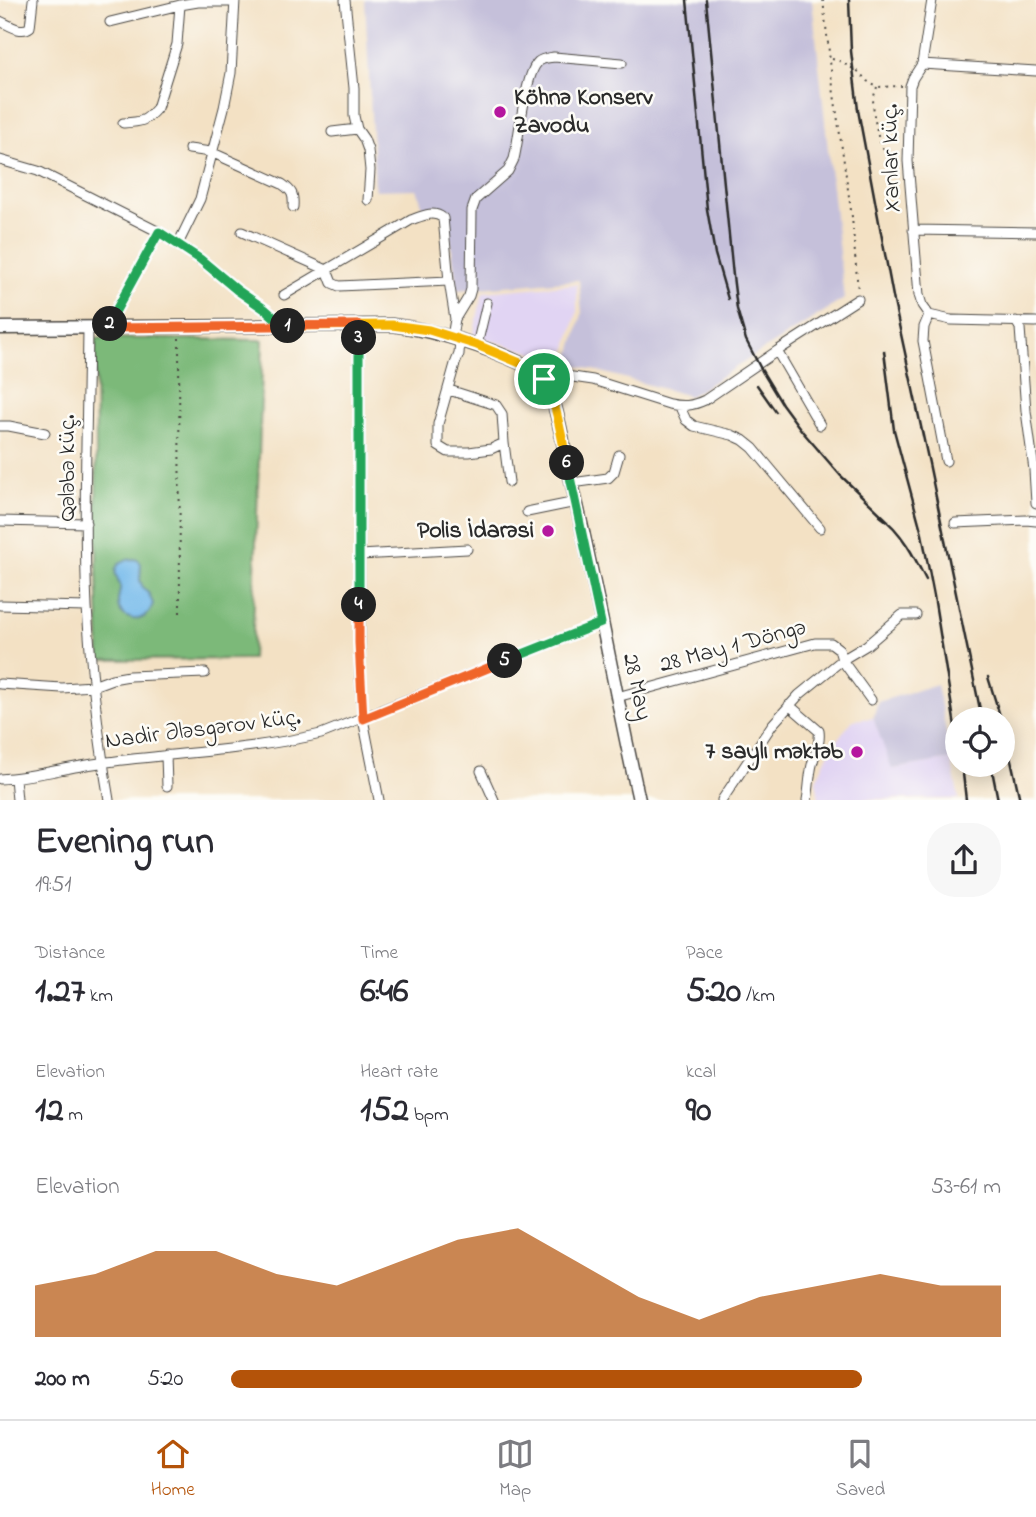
<!DOCTYPE html>
<html lang="en">
<head>
<meta charset="utf-8">
<style>
	:root { --surface:#fff; --page:#f7f7f7; --text:#2b2b33; --muted:#7c7c81; --line:#e1e1e2; --accent:#b45309 }
	body { margin:0; font-family:"Indie Flower",sans-serif; background:var(--page); color:var(--text); height:100vh; display:flex; flex-direction:column; font-size:26px; white-space:nowrap }
	* { box-sizing:border-box; margin:0 }
	p { font-size:23px; color:var(--muted) }
	.icon { flex:none; width:38px; height:38px; fill:none; stroke:currentColor; stroke-width:2; stroke-linecap:round; stroke-linejoin:round }
	.map { position:relative; height:800px; overflow:hidden }
	.details { display:flex; flex-direction:column; background:var(--surface); flex:1 }
	.details>* { flex:none }
	.tools { position:absolute; left:945px; top:707px; display:grid; gap:14px }
	.tools a { display:grid; place-items:center; width:70px; height:70px; border-radius:50%; background:var(--surface); box-shadow:0 4px 18px #0003; font-size:35px }
	.pin { position:absolute; display:grid; place-items:center; width:60px; height:60px; color:#fff; margin:-30px; border:4px solid #fff; border-radius:50%; box-shadow:0 2px 7px #0007 }
	.km { position:absolute; width:35px; height:35px; margin:-18px; border-radius:50%; background:#222; color:#fff; font-size:19px; line-height:35px; text-align:center }
	.round { display:grid; place-items:center; flex:none; width:74px; height:74px; border-radius:28px; background:var(--page) }
	.overview { display:flex; align-items:center; justify-content:space-between; height:119px; padding:0 35px }
	h1 { font-size:38px; font-weight:700; line-height:52px }
	.figures { display:grid; grid-template-columns:repeat(3,1fr); gap:10px; height:119px; padding:7px 35px }
	.figures div { display:grid; align-content:center }
	.figures b { font-size:35px; font-weight:700 }
	.figures small { font-size:19px; font-weight:400 }
	.figures p { font-size:19px }
	.chart { height:196px; padding:14px 35px }
	.chart p { display:flex; justify-content:space-between }
	.chart svg { width:100%; height:126px; margin-top:7px; fill:var(--accent); opacity:.7 }
	ul { padding:0 35px; list-style:none; font-size:23px }
	li { display:grid; grid-template-columns:112px 84px 1fr; align-items:center; height:52px }
	li i { height:18px; border-radius:9px; background:var(--accent) }
	.tab-bar { display:flex; justify-content:space-around; align-items:center; height:98px; border-top:2px solid var(--line); background:var(--surface); font-size:19px; color:var(--muted) }
	.tab-bar a { display:grid; justify-items:center; gap:4px }
	.tab-bar .current { color:var(--accent) }
	.map>svg:first-child { display:block }
	.built { fill:#e1d4f3 }
	.industrial { fill:#c5c0da }
	.forest { fill:#7cb979; stroke:#547252; stroke-width:2 }
	.water { fill:#74baeb; stroke:#50728b; stroke-width:2 }
	.lines { fill:none; stroke-linecap:round; stroke-linejoin:round }
	.minor-casing { stroke:#494642; stroke-width:11 }
	.major-casing { stroke:#494642; stroke-width:15 }
	.path { stroke:#494642; stroke-width:2; stroke-dasharray:2 5; stroke-linecap:butt }
	.minor { stroke:#fff; stroke-width:9 }
	.major { stroke:#fff; stroke-width:12 }
	.rail { stroke:#2b2b2b; stroke-width:2.5 }
	.split-1-casing { stroke:#fff; stroke-width:14 }
	.split-2-casing { stroke:#fff; stroke-width:14 }
	.split-3-casing { stroke:#fff; stroke-width:14 }
	.split-4-casing { stroke:#fff; stroke-width:14 }
	.split-5-casing { stroke:#fff; stroke-width:14 }
	.split-6-casing { stroke:#fff; stroke-width:14 }
	.split-7-casing { stroke:#fff; stroke-width:14 }
	.split-1 { stroke:#f5b400; stroke-width:9 }
	.split-2 { stroke:#22a559; stroke-width:9 }
	.split-3 { stroke:#f0652b; stroke-width:9 }
	.split-4 { stroke:#22a559; stroke-width:9 }
	.split-5 { stroke:#f0652b; stroke-width:9 }
	.split-6 { stroke:#22a559; stroke-width:9 }
	.split-7 { stroke:#f5b400; stroke-width:9 }
	.poi-dot { fill:#b5179e; stroke:#fdfcf7; stroke-width:2.5 }
	.labels { text-anchor:middle; dominant-baseline:central; stroke-width:5; stroke-linejoin:round; paint-order:stroke }
	.poi-label { font-size:24px; font-weight:bold; fill:#2b2b2b; stroke:#fdfcf7; text-anchor:end }
	.street-label { font-size:24px; fill:#2b2b2b; stroke:#fdfcf7 }
</style>
</head>
<body>
<div class="map">
<svg width="1036" height="800" viewBox="0 0 1036 800">
	<rect width="100%" height="100%" fill="#fdfcf7"/>
	<filter id="ink" filterUnits="userSpaceOnUse"><feTurbulence type="fractalNoise" baseFrequency=".0143" numOctaves="2"/><feDisplacementMap in="SourceGraphic" scale="14" xChannelSelector="R" yChannelSelector="G"/><feConvolveMatrix kernelMatrix="1 2 1 2 8 2 1 2 1" color-interpolation-filters="sRGB"/></filter>
	<filter id="wash" filterUnits="userSpaceOnUse"><feTurbulence type="fractalNoise" baseFrequency=".00686" numOctaves="4" result="noise"/><feDisplacementMap in="SourceGraphic" scale="28" xChannelSelector="R" yChannelSelector="G"/><feGaussianBlur stdDeviation="1.57" result="paint"/><feColorMatrix in="noise" values="0 0 0 0 0 0 0 0 0 0 0 0 0 0 0 0 0 1.4 0 .05"/><feComposite in="paint" operator="in"/></filter>
	<g filter="url(#wash)">
		<rect width="100%" height="100%" fill="#f3e1c4"/>
		<path class="built" d="M577 284V313L563 362 473 335 483 292Z
			M873 718 893 769 951 759 959 799H819L816 780 832 746 853 720Z"/>
		<path class="industrial" d="M365 0H812L844 299 690 396 568 363 582 314 579 280 457 290 447 212 424 211 417 189 375 190Z
			M937 684 951 759 892 769 873 718 878 702Z"/>
		<path class="forest" d="M95 338 263 340 252 659 100 660 97 569Z"/>
		<path class="water" d="M133 559 138 560 141 564 140 580 143 588 149 594 153 604C151 608 150 612 147 614 138 625 118 617 118 603 117 597 121 592 120 586 118 578 112 573 118 565 121 560 128 560 133 559Z"/>
	</g>
	<g filter="url(#ink)">
		<g class="lines">
			<defs>
				<path id="minor" d="M345 0 354 88V116L357 129 364 139 368 150 370 170 368 200
					M0 21C9 25 21 34 30 27L33 0
					M110 22 180 5 198 2H235
					M922 64 1036 71
					M123 123C141 122 145 122 157 108L177 44 180 5
					M332 132 357 129
					M189 149 211 152 282 184C292 191 294 194 293 207
					M0 160 38 171 159 232 200 259 237 290 266 310 275 318 281 326
					M913 230 1036 232
					M242 232 327 270 332 283 339 286 449 281
					M178 244 200 199 224 108 231 73 235 0
					M284 295 411 220C422 216 433 210 443 218L449 281 455 319 452 337
					M929 315 922 305 919 295 908 161 910 86 913 78 922 64 932 0
					M929 315 924 327 923 341 946 461
					M929 315 951 320 1036 322
					M455 319 469 296 471 289 472 210 476 199 508 171 514 159C519 139 525 74 538 62 542 58 549 58 554 57L622 63
					M1016 321 1020 328 1026 411 1034 470 1036 503
					M359 325 360 677 363 719 379 800
					M109 328 114 314 159 232
					M88 329C87 421 83 515 87 608 91 672 98 736 109 800
					M477 345 487 303
					M777 351 820 425
					M544 379 566 376 593 380 669 404C683 407 692 406 705 400L777 351 858 299
					M449 390 496 405 502 414 504 443 491 449 469 452H448L438 446V424L455 364 459 354 460 339
					M680 407 686 420 694 426 732 435 743 440 753 448 820 528
					M0 426H9L45 433
					M504 443 509 482
					M572 483 608 478 614 472 619 455
					M527 512 576 502
					M0 521 86 523
					M955 523 1026 520 1036 521
					M360 555 467 549
					M0 605 87 607
					M0 684 62 688 93 686 112 679 129 676 205 673
					M617 697 815 643H831L839 649 842 660 871 700
					M789 705 819 731C821 746 813 755 811 770 809 780 809 790 807 800
					M166 755 167 786
					M481 771 494 800
					M15 778 17 800
					M0 779C36 777 71 766 107 762 178 753 251 750 321 734L601 623
					M722 800 772 725 799 695 842 660 867 645 902 615H916"/>
				<path id="major" d="M0 328 392 325C433 330 471 342 509 358 521 364 536 368 544 380 555 395 564 446 568 467 595 577 614 689 639 800"/>
			</defs>
			<use href="#minor" class="minor-casing"/>
			<use href="#major" class="major-casing"/>
			<path class="path" d="M823 0 833 87 852 217 858 291
				M832 59 839 61 859 72 867 81 877 87 902 86
				M877 87 873 99 874 116 879 141 886 154 897 160
				M179 338 180 616"/>
			<use href="#minor" class="minor"/>
			<use href="#major" class="major"/>
			<path class="rail" d="M687 0 707 209 715 254 728 299
				M706 0 733 276 737 309 746 340 762 371 782 404 802 431 840 475 888 521
				M849 0 851 51 858 110 894 302 930 468 982 719
				M884 351 894 430 922 534 934 596 957 739
				M757 385 776 412
				M880 516C901 530 915 558 926 580
				M988 677 1001 719
				M1003 724 1020 800
				M962 765 966 800
				M991 765 998 800"/>
		</g>
	</g>
	<g class="lines" filter="url(#ink)">
		<defs>
			<path id="split-1" d="M288 326 392 325 429 330 477 345 532 368 544 379"/>
			<path id="split-2" d="M110 324 114 314 159 232 200 259 237 290 266 310 275 318 281 326H288"/>
			<path id="split-3" d="M110 324 109 328 359 325V338"/>
			<path id="split-4" d="M359 338V605"/>
			<path id="split-5" d="M359 605V643L363 719 505 661"/>
			<path id="split-6" d="M505 661 601 623 567 463"/>
			<path id="split-7" d="M544 379C557 404 561 435 567 463"/>
		</defs>
		<use href="#split-1" class="split-1-casing"/>
		<use href="#split-2" class="split-2-casing"/>
		<use href="#split-3" class="split-3-casing"/>
		<use href="#split-4" class="split-4-casing"/>
		<use href="#split-5" class="split-5-casing"/>
		<use href="#split-6" class="split-6-casing"/>
		<use href="#split-7" class="split-7-casing"/>
		<use href="#split-1" class="split-1"/>
		<use href="#split-2" class="split-2"/>
		<use href="#split-3" class="split-3"/>
		<use href="#split-4" class="split-4"/>
		<use href="#split-5" class="split-5"/>
		<use href="#split-6" class="split-6"/>
		<use href="#split-7" class="split-7"/>
	</g>
	<g class="poi-dot">
		<circle cx="500" cy="112" r="7"/>
		<circle cx="548" cy="531" r="7"/>
		<circle cx="857" cy="752" r="7"/>
	</g>
	<g class="labels">
		<g class="poi-label">
			<text x="514" y="98" text-anchor="start">Köhnə Konserv<tspan x="514" dy="28">Zavodu</tspan></text>
			<text x="534" y="531">Polis İdarəsi</text>
			<text x="843" y="752">7 saylı məktəb</text>
		</g>
		<g class="street-label">
			<text transform="translate(892 158) rotate(-91)">Xanlar küç.</text>
			<text transform="translate(68 468) rotate(-90)">Qələbə küç.</text>
			<text transform="translate(733 647) rotate(-15)">28 May 1 Döngə</text>
			<text transform="translate(636 687) rotate(78)">28 May</text>
			<text transform="translate(203 730) rotate(-7)">Nadir Ələsgərov küç.</text>
		</g>
	</g>
</svg>
<div class="tools">
<a><svg class="icon" aria-label="locate" viewBox="0 0 24 24"><circle cx="12" cy="12" r="6"/><path d="M12 2v4M12 18v4M2 12h4M18 12h4"/></svg></a>
</div>
<div class="pin" style="left:544px;top:379px;background:#1e9e55"><svg class="icon" aria-label="arrive" viewBox="0 0 24 24"><path d="M6 21V4h12l-3 4 3 4H6"/></svg></div>
<b class="km" style="left:288px;top:326px">1</b>
<b class="km" style="left:110px;top:324px">2</b>
<b class="km" style="left:359px;top:338px">3</b>
<b class="km" style="left:359px;top:605px">4</b>
<b class="km" style="left:505px;top:661px">5</b>
<b class="km" style="left:567px;top:463px">6</b>
</div>
<section class="details">
<div class="overview"><div><h1>Evening run</h1><p>19:51</p></div><a class="round"><svg class="icon" aria-label="share" viewBox="0 0 24 24"><path d="M12 15V3M7 8l5-5 5 5M5 13v7h14v-7"/></svg></a></div>
<div class="figures">
<div><p>Distance</p><b>1.27<small> km</small></b></div>
<div><p>Time</p><b>6:46</b></div>
<div><p>Pace</p><b>5:20<small> /km</small></b></div>
</div>
<div class="figures">
<div><p>Elevation</p><b>12<small> m</small></b></div>
<div><p>Heart rate</p><b>152<small> bpm</small></b></div>
<div><p>kcal</p><b>90</b></div>
</div>
<div class="chart"><p><span>Elevation</span>53–61 m</p>
<svg viewBox="0 0 160 44" preserveAspectRatio="none"><path d="M0 44V26L10 22L20 14L30 14L40 22L50 26L60 18L70 10L80 6L90 18L100 30L110 38L120 30L130 26L140 22L150 26L160 26V44z"/></svg>
</div>
<ul>
<li><b>200 m</b>5:20<i style="width:82%"></i></li>
</ul>
</section>
<nav class="tab-bar">
<a class="current"><svg class="icon" aria-label="home" viewBox="0 0 24 24"><path d="M3 11l9-7 9 7M6 9v11h12V9"/></svg>Home</a>
<a><svg class="icon" aria-label="map" viewBox="0 0 24 24"><path d="M3 6l6-2 6 2 6-2v14l-6 2-6-2-6 2zM9 4v14M15 6v14"/></svg>Map</a>
<a><svg class="icon" aria-label="saved" viewBox="0 0 24 24"><path d="M7 4h10v16l-5-4-5 4z"/></svg>Saved</a>
</nav>
</body>
</html>
